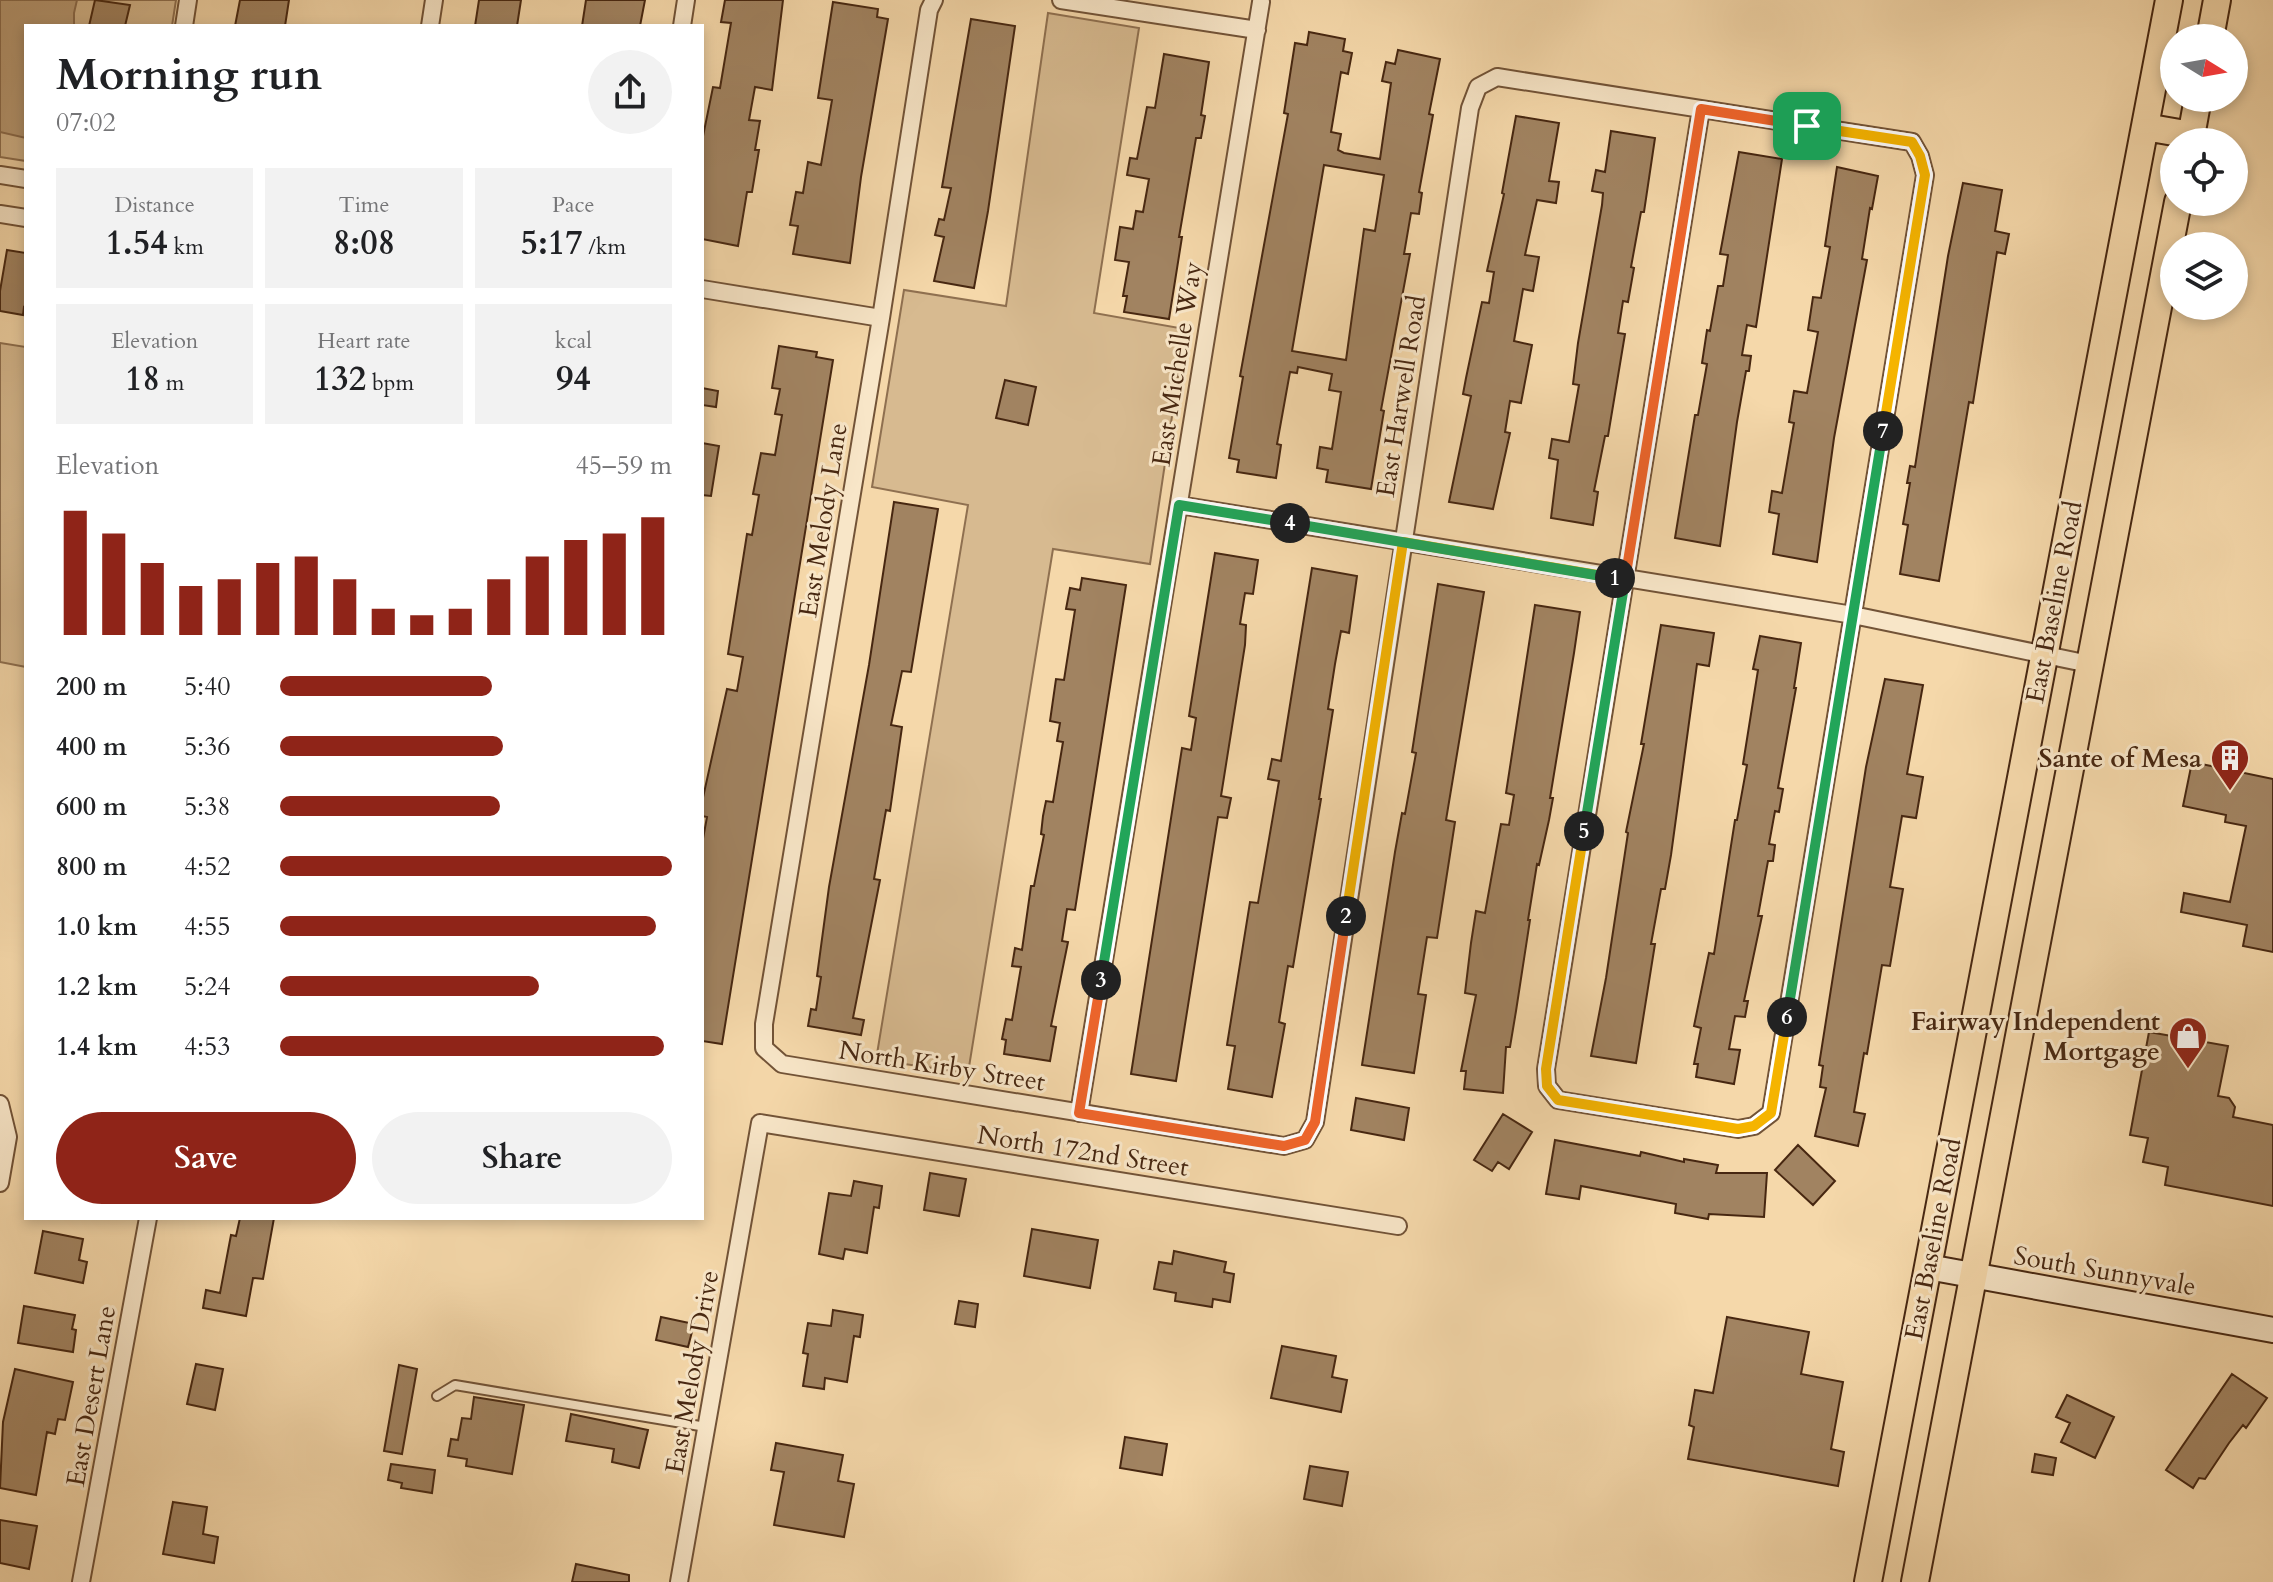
<!DOCTYPE html>
<html lang="en">
<head>
<meta charset="utf-8">
<style>
	:root { --surface:#fff; --page:#f2f2f2; --text:#202124; --muted:#757577; --accent:#8f2418 }
	body { margin:0; font-family:Cardo,serif; background:var(--page); color:var(--text); height:100vh; display:flex; flex-direction:column; font-size:30px; white-space:nowrap }
	* { box-sizing:border-box; margin:0 }
	p { font-size:26px; color:var(--muted) }
	.icon { flex:none; width:44px; height:44px; fill:none; stroke:currentColor; stroke-width:2; stroke-linecap:round; stroke-linejoin:round }
	.map { position:relative; flex:1; overflow:hidden }
	.drawer { position:absolute; left:24px; top:24px; width:680px; height:1196px; display:flex; flex-direction:column; background:var(--surface); border-radius:0px; box-shadow:0 4px 12px #0003 }
	.drawer>* { flex:none }
	.needle { width:52px; rotate:101deg }
	.buttons { position:absolute; left:2160px; top:24px; display:grid; gap:16px }
	.buttons a { display:grid; place-items:center; width:88px; height:88px; border-radius:50%; background:var(--surface); box-shadow:0 4px 12px #0003; font-size:40px }
	.pin { position:absolute; display:grid; place-items:center; width:68px; height:68px; color:#fff; margin:-34px; border-radius:16px; box-shadow:0 4px 12px #0006 }
	.km { position:absolute; width:40px; height:40px; margin:-20px; border-radius:50%; background:#222; color:#fff; font-size:22px; line-height:40px; text-align:center }
	.round { display:grid; place-items:center; flex:none; width:84px; height:84px; border-radius:42px; background:var(--page) }
	.headline { display:flex; align-items:center; justify-content:space-between; height:136px; padding:0 32px }
	h1 { font-size:44px; font-weight:800; line-height:60px }
	.stats { display:grid; grid-template-columns:repeat(3,1fr); gap:12px; height:136px; padding:8px 32px }
	.stats div { display:grid; align-content:center; border-radius:0px; background:var(--page); text-align:center }
	.stats b { font-size:34px; font-weight:800 }
	.stats small { font-size:22px; font-weight:400 }
	.stats p { font-size:22px }
	.chart { height:224px; padding:16px 32px }
	.chart p { display:flex; justify-content:space-between }
	.chart svg { width:100%; height:144px; margin-top:8px; stroke:var(--accent); stroke-width:6 }
	.button { display:flex; gap:16px; margin-top:auto; padding:16px 32px }
	.button a { flex:1; height:92px; border-radius:48px; background:var(--accent); color:#fff; font-size:32px; font-weight:800; line-height:92px; text-align:center }
	.button a+a { background:var(--page); color:var(--text) }
	ul { padding:0 32px; list-style:none; font-size:26px }
	li { display:grid; grid-template-columns:128px 96px 1fr; align-items:center; height:60px }
	li i { height:20px; border-radius:10px; background:var(--accent) }
	.map>svg:first-child { display:block }
	.green { fill:#d7ba90; stroke:#8f7050; stroke-width:2 }
	.water { fill:#ba9c76; stroke:#8c6d4e; stroke-width:2 }
	.building { fill:#a18361; stroke:#472711; stroke-width:2; fill-rule:evenodd }
	.lines { fill:none; stroke-linecap:round; stroke-linejoin:round }
	.lane-casing { stroke:#725337; stroke-width:12 }
	.street-casing { stroke:#725337; stroke-width:20 }
	.secondary-casing { stroke:#472711; stroke-width:28 }
	.primary-casing { stroke:#472711; stroke-width:30 }
	.lane { stroke:#f8e6c8; stroke-width:8 }
	.street { stroke:#f8e6c8; stroke-width:16 }
	.secondary { stroke:#f8e6c8; stroke-width:24 }
	.primary { stroke:#f5d8aa; stroke-width:26 }
	.split-1-casing { stroke:#fff; stroke-width:16 }
	.split-2-casing { stroke:#fff; stroke-width:16 }
	.split-3-casing { stroke:#fff; stroke-width:16 }
	.split-4-casing { stroke:#fff; stroke-width:16 }
	.split-5-casing { stroke:#fff; stroke-width:16 }
	.split-6-casing { stroke:#fff; stroke-width:16 }
	.split-7-casing { stroke:#fff; stroke-width:16 }
	.split-8-casing { stroke:#fff; stroke-width:16 }
	.split-1 { stroke:#f0652b; stroke-width:10 }
	.split-2 { stroke:#f5b400; stroke-width:10 }
	.split-3 { stroke:#f0652b; stroke-width:10 }
	.split-4 { stroke:#22a559; stroke-width:10 }
	.split-5 { stroke:#22a559; stroke-width:10 }
	.split-6 { stroke:#f5b400; stroke-width:10 }
	.split-7 { stroke:#22a559; stroke-width:10 }
	.split-8 { stroke:#f5b400; stroke-width:10 }
	.labels { text-anchor:middle; dominant-baseline:central; stroke-width:6; stroke-linejoin:round; paint-order:stroke }
	.street-label { font-size:26px; fill:#472711; stroke:#f8e6c8 }
	.poi-label { font-size:26px; font-weight:bold; fill:#472711; stroke:#f8e6c8; text-anchor:end }
</style>
</head>
<body>
<div class="map">
<svg width="2273" height="1582" viewBox="0 0 2273 1582">
	<rect width="100%" height="100%" fill="#f5d8aa"/>
	<filter id="stains"><feTurbulence type="fractalNoise" baseFrequency=".0025" numOctaves="4"/><feColorMatrix values="0 0 0 0 .2 0 0 0 0 .09 0 0 0 0 .02 0 0 0 .5 -.17"/></filter>
	<radialGradient id="worn" r=".72"><stop offset=".6" stop-color="#630" stop-opacity="0"/><stop offset="1" stop-color="#630" stop-opacity=".3"/></radialGradient>
	<path class="green" d="M0 0H176L172 26H26V161L0 157Z
		M1048 13 1139 28 1094 313 1185 329 1150 564 1053 549 968 1073 876 1060 968 505 872 487 904 290 1006 306Z
		M0 343 26 347V667L0 662Z"/>
	<path class="water" d="M0 0H77L74 13V26H26V138L0 132Z"/>
	<path class="building" d="M95 0 130 5 125 26H89Z
		M240 0H289L285 26H235Z
		M479 0H521L517 26H475Z
		M586 0H645L640 26H582Z
		M725 0H783L772 90 755 87 749 120 760 121 755 150H759L752 192H747L738 246 702 239V141L713 87 720 88 731 23 721 22Z
		M833 2 878 9 877 17 888 19 861 177 850 263 793 254 798 226 790 225 796 192 803 193 808 162 821 165 832 100 818 98Z
		M971 19 1015 26 988 211 974 288 934 281 944 237 935 235 939 219 944 220 951 188 942 187Z
		M1309 32 1345 39 1343 51 1352 53 1348 74 1341 72 1331 132 1341 134 1338 150 1344 153 1380 159 1391 83 1382 81 1386 62 1395 64 1398 50 1440 59 1429 114 1433 115 1419 192 1422 193 1419 214 1411 213 1404 254H1410L1381 410 1384 411 1371 489 1326 482 1328 470 1317 468 1320 447 1332 449 1341 392 1329 390 1332 374 1298 367 1297 373 1290 372 1277 444 1281 445 1276 478 1237 472 1239 460 1229 458 1243 377 1240 376 1288 114 1284 113 1295 43 1307 45ZM1324 165 1384 175 1375 231 1364 229 1346 360 1292 351Z
		M1164 54 1209 62 1201 115 1205 116 1201 138H1196L1179 237H1182L1169 319 1124 312 1127 296H1123L1129 262 1115 260 1120 227 1133 229 1136 211 1143 212 1149 179 1127 175 1130 158 1137 159 1147 107 1155 108Z
		M1516 116 1559 123 1549 181 1559 182 1556 203 1537 200 1525 255 1539 257 1533 291 1523 289 1514 341 1532 345 1521 403 1510 401 1505 432 1510 433 1493 509 1449 502 1471 396 1463 394 1466 378 1482 302 1489 303 1494 272 1487 271 1504 194 1502 193Z
		M1611 131 1655 138 1644 212H1641L1631 267 1634 268 1628 302 1623 301 1618 333 1625 334 1608 436H1605L1594 491 1598 492 1593 525 1551 518 1558 460 1549 458 1552 439 1569 442 1579 385 1573 384 1578 343 1602 205 1603 193 1592 191 1596 170 1605 172Z
		M1739 152 1782 159 1756 327 1747 325 1742 355 1751 356 1749 371H1746L1737 422 1720 546 1675 538 1695 415H1698L1707 364 1702 363 1707 330 1710 331 1718 286H1723L1728 255 1720 254Z
		M1837 167 1878 176 1872 209 1870 208 1862 259 1867 260 1834 438 1817 562 1773 554 1779 514 1769 512 1772 491 1782 493 1794 423 1789 422 1794 391 1807 393 1818 332 1808 330 1813 297 1821 298 1830 247 1825 246Z
		M1963 183 2002 190 1995 231 2009 234 2005 254 1997 252 1973 403 1969 402 1939 581 1900 574 1908 525 1903 524 1910 483H1907L1910 466 1915 467 1948 256Z
		M7 250 26 253V308L24 307 23 315 0 311V291Z
		M779 346 817 352 816 357 833 360 722 1044 702 1041V844L707 817 702 816V802L727 689 737 691 743 657 728 654 747 534 752 535 759 495 753 494 761 453 775 455 782 415 775 414 780 389 772 388Z
		M1005 380 1036 387 1028 425 996 418Z
		M702 388 718 391 716 407 702 405Z
		M702 443 719 446 711 496 702 495Z
		M894 502 938 509 911 672 902 671 891 725 902 727 890 811 886 810 874 879 880 880 853 1018 864 1020 861 1035 808 1026 811 1009 816 1010 821 977 817 976 829 887 869 665Z
		M1215 553 1258 560 1253 594 1245 593 1240 624 1246 625 1245 645 1221 796 1231 798 1227 818 1218 817 1176 1081 1131 1074 1182 748 1191 750 1196 718 1189 716Z
		M1312 568 1357 576 1349 633 1341 631 1335 664 1328 709 1333 710 1319 799H1321L1293 967 1288 966 1279 1022 1285 1024 1272 1097 1228 1089 1235 1046 1227 1045 1250 902 1258 903 1279 781 1268 779 1272 759 1281 761Z
		M1082 578 1126 585 1075 910 1067 909 1062 941 1068 942 1051 1026 1056 1027 1050 1061 1004 1054 1006 1040 1002 1039 1006 1019 1012 1020 1021 967 1012 966 1015 948 1022 950 1031 886H1034L1044 835 1041 834 1043 816 1046 801 1053 802 1063 742 1057 741 1060 723 1050 721 1056 679 1064 680 1075 610 1066 609 1070 588 1080 590Z
		M1438 584 1484 592 1446 820 1455 822 1449 861 1437 938 1427 937 1418 994 1426 995 1414 1073 1362 1065 1395 852 1402 813 1405 814 1416 753 1412 752Z
		M1535 605 1580 612 1574 653 1550 798H1553L1549 820 1539 865 1537 864 1528 920H1530L1516 1011 1510 1047H1506L1503 1093 1464 1089 1466 1071H1461L1476 995 1465 993 1471 943 1476 911 1485 913 1501 824 1509 825 1514 795 1506 793Z
		M1661 625 1714 633 1709 666 1697 664 1671 855 1665 889H1661L1651 944H1655L1636 1063 1591 1056 1606 978 1628 833 1626 832 1644 744H1641Z
		M1760 636 1801 643 1794 688H1796L1778 788 1783 789 1779 812 1775 811 1769 844 1775 845 1773 861H1768L1758 916H1762L1744 1001H1748L1745 1017 1735 1016 1729 1049 1740 1050 1734 1084 1696 1077 1698 1064H1694L1701 1028 1694 1026 1709 953 1714 954 1735 820H1737L1747 765 1743 764 1758 670 1753 669Z
		M1885 679 1923 685 1907 774 1923 777 1916 818 1902 816 1890 887 1903 889 1890 966 1882 965 1867 1054 1864 1053 1854 1112 1865 1114 1858 1146 1815 1136 1826 1088 1820 1087 1823 1066 1819 1065 1866 767Z
		M2192 762 2273 779V952L2243 946 2247 925 2181 912 2184 893 2230 902 2246 826 2225 822 2226 815 2183 806Z
		M2149 1032 2228 1046 2218 1096 2229 1098 2235 1107 2233 1117 2273 1125V1206L2165 1185 2168 1167 2143 1162 2148 1138 2130 1135Z
		M1356 1098 1409 1108 1404 1140 1351 1130Z
		M1503 1114 1532 1132 1509 1169 1498 1162 1492 1171 1474 1160Z
		M1555 1140 1640 1156 1641 1152 1684 1162V1159L1718 1165 1716 1173H1767L1764 1217 1709 1214 1708 1219 1675 1213 1676 1204 1581 1186 1579 1199 1546 1194Z
		M1798 1145 1835 1181 1813 1205 1775 1170Z
		M930 1173 966 1179 959 1216 924 1210Z
		M854 1181 882 1186 879 1208 874 1207 867 1253 845 1249 843 1259 819 1254 829 1193 851 1196Z
		M240 1218H274L263 1279 253 1278 246 1316 203 1308 206 1290 220 1293 231 1235 236 1236Z
		M1032 1229 1098 1240 1090 1288 1024 1276Z
		M43 1231 83 1239 79 1260 87 1262 83 1283 35 1273Z
		M1174 1251 1226 1262 1224 1272 1234 1274 1230 1302 1213 1299 1212 1307 1175 1301 1176 1293 1154 1289 1159 1262 1172 1264Z
		M959 1301 978 1304 975 1327 955 1324Z
		M24 1306 75 1315 72 1329 76 1330 73 1352 18 1343Z
		M833 1310 863 1315 860 1337 854 1336 847 1382 825 1378 824 1389 803 1386 808 1354 803 1353 808 1323 831 1326Z
		M661 1317 694 1324 688 1347 656 1340Z
		M1727 1317 1809 1332 1801 1374 1843 1382 1831 1449 1844 1452 1838 1486 1688 1459 1694 1427 1689 1425 1695 1390 1713 1393Z
		M1282 1346 1336 1356 1332 1377 1347 1380 1341 1412 1271 1398Z
		M196 1364 223 1369 215 1410 187 1404Z
		M399 1365 417 1369 402 1454 384 1451Z
		M15 1369 73 1382 65 1420 58 1419 55 1434 47 1432 36 1495 0 1488 3 1422Z
		M2232 1374 2267 1398 2246 1428 2243 1425 2229 1443 2205 1479 2199 1478 2193 1488 2166 1470Z
		M2067 1395 2114 1417 2095 1458 2061 1442 2070 1423 2056 1417Z
		M474 1397 524 1405 512 1474 466 1466 467 1459 448 1456 451 1439 458 1440 462 1418 471 1419Z
		M571 1414 648 1430 639 1468 612 1462 614 1449 566 1441Z
		M1125 1437 1167 1444 1162 1475 1120 1468Z
		M776 1443 843 1455 838 1481 854 1484 844 1537 774 1525 784 1472 771 1470Z
		M2035 1454 2056 1458 2053 1475 2032 1472Z
		M391 1464 435 1470 432 1493 401 1488 402 1483 388 1480Z
		M1310 1466 1348 1472 1342 1506 1304 1499Z
		M173 1502 207 1507 203 1534 218 1537 214 1563 163 1554Z
		M0 1520 37 1526 29 1569 0 1563Z
		M576 1564 629 1575V1582H572Z"/>
	<g class="lines">
		<defs>
			<path id="lane" d="M437 1396 455 1385 706 1427"/>
			<path id="street" d="M934 0 929 10 881 318 764 1024V1048L782 1064 1284 1146 1305 1140 1315 1122 1470 108 1478 87 1497 77 1912 142 1920 156 1925 175 1771 1113 1754 1126 1738 1129 1558 1100 1547 1086 1546 1069 1701 109
				M1061 0 1257 30
				M184 26 188 0
				M430 26 434 0
				M682 26 686 0
				M0 175 26 179
				M0 214 26 218
				M702 289 881 318
				M1179 505 1853 615 2089 664
				M0 1104 8 1137 0 1183
				M1079 1113 1261 2
				M81 1582 148 1218
				M679 1582 760 1123 1398 1226"/>
			<path id="secondary" d="M1928 1267 2273 1330"/>
			<path id="primary" d="M2210 38 2217 0
				M2145 127 2191 135
				M2190 142 2198 98
				M1868 1582 2169 0
				M1915 1582 2178 202"/>
		</defs>
		<use href="#lane" class="lane-casing"/>
		<use href="#street" class="street-casing"/>
		<use href="#secondary" class="secondary-casing"/>
		<use href="#primary" class="primary-casing"/>
		<use href="#lane" class="lane"/>
		<use href="#street" class="street"/>
		<use href="#secondary" class="secondary"/>
		<use href="#primary" class="primary"/>
	</g>
	<g class="lines">
		<defs>
			<path id="split-1" d="M1615 578 1625 580 1701 109 1807 126"/>
			<path id="split-2" d="M1346 916 1403 542 1615 578"/>
			<path id="split-3" d="M1101 980 1079 1113 1284 1146 1305 1140 1315 1122 1346 916"/>
			<path id="split-4" d="M1101 980 1179 505 1290 523"/>
			<path id="split-5" d="M1290 523 1625 580 1584 831"/>
			<path id="split-6" d="M1584 831 1546 1069 1547 1086 1558 1100 1738 1129 1754 1126 1771 1113 1787 1017"/>
			<path id="split-7" d="M1787 1017 1883 431"/>
			<path id="split-8" d="M1807 126 1912 142 1920 156 1925 175 1883 431"/>
		</defs>
		<use href="#split-1" class="split-1-casing"/>
		<use href="#split-2" class="split-2-casing"/>
		<use href="#split-3" class="split-3-casing"/>
		<use href="#split-4" class="split-4-casing"/>
		<use href="#split-5" class="split-5-casing"/>
		<use href="#split-6" class="split-6-casing"/>
		<use href="#split-7" class="split-7-casing"/>
		<use href="#split-8" class="split-8-casing"/>
		<use href="#split-1" class="split-1"/>
		<use href="#split-2" class="split-2"/>
		<use href="#split-3" class="split-3"/>
		<use href="#split-4" class="split-4"/>
		<use href="#split-5" class="split-5"/>
		<use href="#split-6" class="split-6"/>
		<use href="#split-7" class="split-7"/>
		<use href="#split-8" class="split-8"/>
	</g>
	<defs>
		<symbol id="building-pin" viewBox="-11 -11 22 30"><path d="M0 17L-7.5 6A9.5 9.5 0 1 1 7.5 6Z" fill="#8f2418" stroke="#f8e6c8"/><path d="M-4-6H4V6H1V3H-1V6H-4ZM-2.5-4.3h1.7v1.8h-1.7ZM.8-4.3h1.7v1.8H.8ZM-2.5-1h1.7V.8h-1.7ZM.8-1h1.7V.8H.8Z" fill="#fff"/></symbol>
		<symbol id="shop-pin" viewBox="-11 -11 22 30"><path d="M0 17L-7.5 6A9.5 9.5 0 1 1 7.5 6Z" fill="#8f2418" stroke="#f8e6c8"/><path d="M-5-2.5h2.3a2.7 3.5 0 0 1 5.4 0H5L5.5 6h-11ZM-1.5-2.5h3a1.5 2.3 0 0 0-3 0Z" fill="#fff"/></symbol>
	</defs>
	<g fill-rule="evenodd">
		<use href="#building-pin" x="2208" y="736" width="44" height="60"/>
		<use href="#shop-pin" x="2166" y="1014" width="44" height="60"/>
	</g>
	<g class="labels">
		<g class="street-label">
			<text transform="translate(1177 364) rotate(-81)">East Michelle Way</text>
			<text transform="translate(1401 396) rotate(-81)">East Harwell Road</text>
			<text transform="translate(823 520) rotate(-81)">East Melody Lane</text>
			<text transform="translate(2054 602) rotate(-79)">East Baseline Road</text>
			<text transform="translate(942 1066) rotate(9)">North Kirby Street</text>
			<text transform="translate(1083 1151) rotate(9)">North 172nd Street</text>
			<text transform="translate(1933 1239) rotate(-79)">East Baseline Road</text>
			<text transform="translate(2105 1271) rotate(10)">South Sunnyvale</text>
			<text transform="translate(692 1372) rotate(-80)">East Melody Drive</text>
			<text transform="translate(91 1396) rotate(-80)">East Desert Lane</text>
		</g>
		<g class="poi-label">
			<text x="2202" y="758">Sante of Mesa</text>
			<text x="2160" y="1021">Fairway Independent<tspan x="2160" dy="30">Mortgage</tspan></text>
		</g>
	</g>
	<rect width="100%" height="100%" filter="url(#stains)"/>
	<rect width="100%" height="100%" fill="url(#worn)"/>
</svg>
<div class="buttons">
<a><svg class="needle" viewBox="-14 -14 28 28"><path d="M0-13l5 13h-10z" fill="#e53935"/><path d="M0 13l5-13h-10z" fill="#757577"/></svg></a>
<a><svg class="icon" aria-label="locate" viewBox="0 0 24 24"><circle cx="12" cy="12" r="6"/><path d="M12 2v4M12 18v4M2 12h4M18 12h4"/></svg></a>
<a><svg class="icon" aria-label="layers" viewBox="0 0 24 24"><path d="M12 4l9 5-9 5-9-5zM3 14l9 5 9-5"/></svg></a>
</div>
<div class="pin" style="left:1807px;top:126px;background:#1e9e55"><svg class="icon" aria-label="arrive" viewBox="0 0 24 24"><path d="M6 21V4h12l-3 4 3 4H6"/></svg></div>
<b class="km" style="left:1615px;top:578px">1</b>
<b class="km" style="left:1346px;top:916px">2</b>
<b class="km" style="left:1101px;top:980px">3</b>
<b class="km" style="left:1290px;top:523px">4</b>
<b class="km" style="left:1584px;top:831px">5</b>
<b class="km" style="left:1787px;top:1017px">6</b>
<b class="km" style="left:1883px;top:431px">7</b>
<section class="drawer">
<div class="headline"><div><h1>Morning run</h1><p>07:02</p></div><a class="round"><svg class="icon" aria-label="share" viewBox="0 0 24 24"><path d="M12 15V3M7 8l5-5 5 5M5 13v7h14v-7"/></svg></a></div>
<div class="stats">
<div><p>Distance</p><b>1.54<small> km</small></b></div>
<div><p>Time</p><b>8:08</b></div>
<div><p>Pace</p><b>5:17<small> /km</small></b></div>
</div>
<div class="stats">
<div><p>Elevation</p><b>18<small> m</small></b></div>
<div><p>Heart rate</p><b>132<small> bpm</small></b></div>
<div><p>kcal</p><b>94</b></div>
</div>
<div class="chart"><p><span>Elevation</span>45–59 m</p>
<svg viewBox="0 0 160 44" preserveAspectRatio="none"><path d="M5 44V6M15 44V13M25 44V22M35 44V29M45 44V27M55 44V22M65 44V20M75 44V27M85 44V36M95 44V38M105 44V36M115 44V27M125 44V20M135 44V15M145 44V13M155 44V8"/></svg>
</div>
<ul>
<li><b>200 m</b>5:40<i style="width:54%"></i></li>
<li><b>400 m</b>5:36<i style="width:57%"></i></li>
<li><b>600 m</b>5:38<i style="width:56%"></i></li>
<li><b>800 m</b>4:52<i style="width:100%"></i></li>
<li><b>1.0 km</b>4:55<i style="width:96%"></i></li>
<li><b>1.2 km</b>5:24<i style="width:66%"></i></li>
<li><b>1.4 km</b>4:53<i style="width:98%"></i></li>
</ul>
<div class="button"><a>Save</a><a>Share</a></div>
</section>
</div>
</body>
</html>
